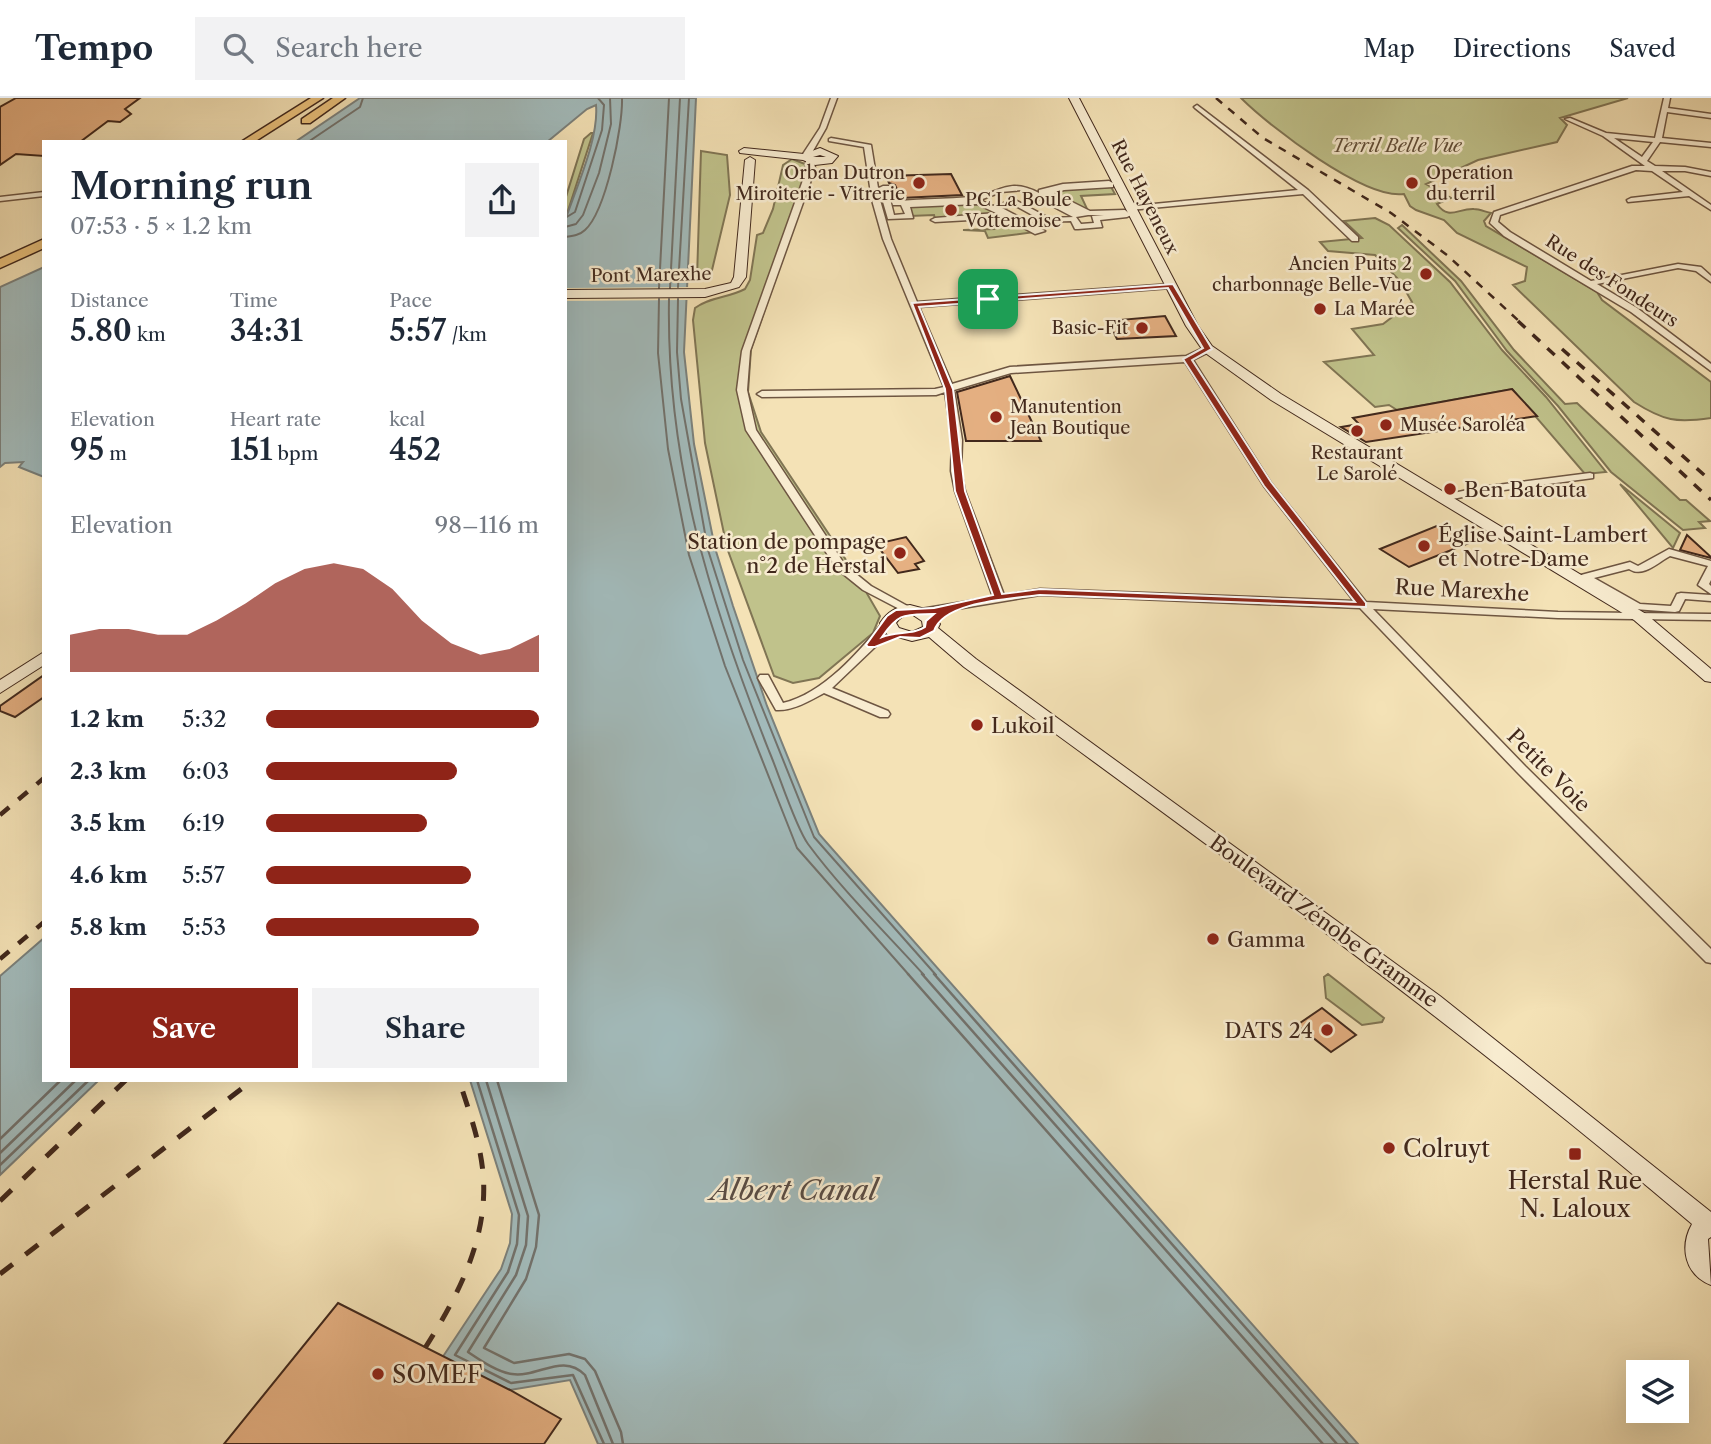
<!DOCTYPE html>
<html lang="en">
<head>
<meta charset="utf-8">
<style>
	:root { --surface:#fff; --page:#f2f2f3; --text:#1f2937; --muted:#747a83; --line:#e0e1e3; --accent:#8f2418 }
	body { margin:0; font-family:"Libre Caslon Text",serif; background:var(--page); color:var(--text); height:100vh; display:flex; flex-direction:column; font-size:26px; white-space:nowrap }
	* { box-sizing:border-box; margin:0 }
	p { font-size:23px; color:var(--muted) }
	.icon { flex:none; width:38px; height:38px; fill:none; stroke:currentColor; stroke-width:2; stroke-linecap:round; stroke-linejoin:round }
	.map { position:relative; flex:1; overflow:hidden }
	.drawer { position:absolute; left:42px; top:42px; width:525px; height:942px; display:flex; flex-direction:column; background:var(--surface); border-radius:0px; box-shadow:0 7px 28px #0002 }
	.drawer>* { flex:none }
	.buttons { position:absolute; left:1626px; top:1262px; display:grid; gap:14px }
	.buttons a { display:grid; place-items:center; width:63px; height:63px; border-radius:0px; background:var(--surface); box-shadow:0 7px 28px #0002; font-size:35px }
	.pin { position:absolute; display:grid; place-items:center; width:60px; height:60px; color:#fff; margin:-30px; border-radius:14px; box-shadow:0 4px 10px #0006 }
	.round { display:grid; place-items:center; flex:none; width:74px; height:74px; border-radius:0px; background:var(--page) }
	.summary { display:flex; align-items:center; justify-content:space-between; height:119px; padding:0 28px }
	h1 { font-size:38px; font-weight:600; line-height:52px }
	.metrics { display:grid; grid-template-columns:repeat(3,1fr); gap:10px; height:119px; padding:7px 28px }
	.metrics div { display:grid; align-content:center }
	.metrics b { font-size:30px; font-weight:600 }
	.metrics small { font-size:19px; font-weight:400 }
	.metrics p { font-size:19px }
	.chart { height:196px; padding:14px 28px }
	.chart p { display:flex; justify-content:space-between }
	.chart svg { width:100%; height:126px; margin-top:7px; fill:var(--accent); opacity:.7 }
	.action { display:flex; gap:14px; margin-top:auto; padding:14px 28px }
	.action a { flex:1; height:80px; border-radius:0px; background:var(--accent); color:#fff; font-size:28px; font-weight:600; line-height:80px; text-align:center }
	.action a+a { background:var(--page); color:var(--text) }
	ul { padding:0 28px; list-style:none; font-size:23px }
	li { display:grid; grid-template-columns:112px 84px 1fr; align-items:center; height:52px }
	li i { height:18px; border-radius:9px; background:var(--accent) }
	header { display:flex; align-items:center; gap:42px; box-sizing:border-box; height:98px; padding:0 35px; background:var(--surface); border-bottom:2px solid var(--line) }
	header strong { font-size:33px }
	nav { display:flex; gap:38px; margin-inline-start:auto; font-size:24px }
	.search { width:490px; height:63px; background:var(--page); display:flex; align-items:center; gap:18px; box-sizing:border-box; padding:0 24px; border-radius:0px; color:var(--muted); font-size:26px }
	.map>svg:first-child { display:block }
	.green { fill:#c0c28b; stroke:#807554; stroke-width:2 }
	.water { fill:#a2baba; stroke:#7b807b; stroke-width:2 }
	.pier { fill:#f4e2b6 }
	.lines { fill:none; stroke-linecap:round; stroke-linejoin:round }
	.shore-far1 { stroke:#72716b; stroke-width:2 }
	.shore { stroke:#72716b; stroke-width:2.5 }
	.building { fill:#e5b082; stroke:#41281c; stroke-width:2 }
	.street-casing { stroke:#6e5642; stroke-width:3 }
	.secondary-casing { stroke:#41281c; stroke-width:2 }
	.primary-casing { stroke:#41281c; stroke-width:3 }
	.street { fill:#f8ecd0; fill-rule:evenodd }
	.secondary { fill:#f8ecd0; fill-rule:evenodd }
	.primary { fill:#eac17b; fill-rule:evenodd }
	.rail-far3 { stroke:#41281c; stroke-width:2.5; stroke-dasharray:8 8; stroke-linecap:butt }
	.rail-far2 { stroke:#41281c; stroke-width:3.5; stroke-dasharray:10 10; stroke-linecap:butt }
	.rail-far1 { stroke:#41281c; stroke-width:4.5; stroke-dasharray:12 12; stroke-linecap:butt }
	.rail { stroke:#41281c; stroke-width:5; stroke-dasharray:16 16; stroke-linecap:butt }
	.route { fill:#8f2418; stroke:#fff; stroke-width:2; fill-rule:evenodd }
	.poi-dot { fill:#8f2418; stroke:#f8ecd0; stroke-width:2.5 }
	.labels { text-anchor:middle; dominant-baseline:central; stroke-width:5; stroke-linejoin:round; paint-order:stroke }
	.far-park-label { font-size:18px; font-style:italic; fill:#614e38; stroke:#f8ecd0 }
	.far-poi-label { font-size:18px; fill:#41281c; stroke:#f8ecd0; text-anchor:start }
	.far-street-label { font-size:18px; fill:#41281c; stroke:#f8ecd0 }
	.poi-label { font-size:21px; fill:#41281c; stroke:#f8ecd0; text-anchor:start }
	.street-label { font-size:21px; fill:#41281c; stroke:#f8ecd0 }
	.near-poi-label { font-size:24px; fill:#41281c; stroke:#f8ecd0; text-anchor:start }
	.near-water-label { font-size:28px; font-style:italic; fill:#594c44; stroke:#f8ecd0 }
</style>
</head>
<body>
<header>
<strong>Tempo</strong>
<div class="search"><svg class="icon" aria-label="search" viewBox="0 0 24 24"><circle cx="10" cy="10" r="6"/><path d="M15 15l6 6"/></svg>Search here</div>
<nav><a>Map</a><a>Directions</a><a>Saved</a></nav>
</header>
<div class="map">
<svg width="1711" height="1346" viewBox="0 0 1711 1346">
	<rect width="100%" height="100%" fill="#f4e2b6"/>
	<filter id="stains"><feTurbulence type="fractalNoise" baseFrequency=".00286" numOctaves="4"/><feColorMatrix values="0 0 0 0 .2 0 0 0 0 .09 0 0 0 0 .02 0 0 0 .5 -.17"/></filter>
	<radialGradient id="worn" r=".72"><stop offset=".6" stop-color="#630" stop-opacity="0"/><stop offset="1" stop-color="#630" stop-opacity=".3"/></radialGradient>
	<path class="green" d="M1241 0H1628L1560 20 1567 27 1557 44 1478 62 1426 86 1451 100 1437 106C1449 123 1458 110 1474 111 1479 111 1486 114 1491 115L1484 123 1486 128 1597 194 1602 202 1711 284V320C1676 325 1664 323 1634 304L1513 187 1525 183 1527 169 1457 135 1444 122 1416 112 1410 108 1404 96C1365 102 1270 29 1241 0Z
		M591 35H593L565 122V102L584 41Z
		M701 53 727 57 730 97 712 172 707 180H697Z
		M792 61 805 66 807 92 751 251 748 294 761 334 858 480 880 518 873 535 819 580 793 585 774 578 727 450 705 345 693 222 695 210C709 199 728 200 745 191L750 182 757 137 763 135 773 111 783 67Z
		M1110 87 1115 96 1081 98 1089 115 1048 95 1063 90Z
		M978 104 1035 134 988 140 985 133 963 132 994 131 988 118 935 122 934 117 910 118 905 107Z
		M1375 120 1389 127 1450 184 1502 252 1546 299 1606 374 1585 376 1512 291 1397 312 1389 307 1375 309 1324 264 1374 257 1352 231 1383 226 1412 204 1400 183 1375 157 1328 153 1320 144 1362 140 1344 123Z
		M1402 127 1461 183 1514 252 1565 306 1577 305 1680 402H1686L1710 423 1699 424 1705 430 1683 432 1611 374 1558 308 1507 253 1455 183 1398 130Z
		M1620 386 1680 435 1673 450Z
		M1328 876 1384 920 1382 924 1362 927 1326 900 1324 879Z"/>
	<path class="water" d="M360 0H696L684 254 694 346 715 450 733 508 767 608 819 736 1358 1346H598L570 1282 510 1292 442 1260 501 1171 510 1145 512 1116 470 982H565V123C577 87 599 40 596 7L587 11 547 44H295Z
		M44 169V379L19 369 23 364 5 365 0 369V189Z
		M44 840V982H99L0 1077V878Z"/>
	<path class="pier" d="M689 189 688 202 565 203V190Z"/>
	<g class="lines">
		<path class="shore-far1" d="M308 44 360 9 363 0
			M565 120 575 114 602 32 604 7 598 0
			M565 129 576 126 583 117 599 75 611 26 610 0
			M565 139C573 138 580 137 585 132 606 113 623 28 622 0
			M678 189 689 0
			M659 190 669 0
			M670 190 680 0
			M659 201 658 255 668 351 689 457 725 568 797 750 909 877
			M669 201C666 363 710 504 769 653 779 676 795 728 808 746 842 792 885 834 924 877
			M678 201 677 254 681 301 708 452 743 562 814 739 936 877"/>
		<path class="shore" d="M908 876 1323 1346
			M922 876 1337 1346
			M934 876 1348 1346
			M477 982 519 1117 517 1146 508 1174 455 1257 511 1285 573 1277 604 1346
			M486 982 528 1118 526 1147 516 1177 468 1254C480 1262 497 1274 512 1276 538 1280 563 1254 585 1277L613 1346
			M497 982 539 1117 536 1149 526 1181 484 1250 514 1265 569 1256 585 1261 595 1273 621 1334 623 1346
			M0 1041 61 982
			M0 1055 76 982
			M0 1067 89 982"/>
	</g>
	<path class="building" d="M16 0H140L125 11 131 16 120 24 108 23 80 44H44V58L16 56 0 67V9Z
		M951 76 962 97 901 100 895 87 889 85 886 78Z
		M1165 218 1176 238 1117 241 1108 223Z
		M1010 278 1041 343H966L957 294Z
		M1512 291 1537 318 1366 344 1341 329 1359 326 1353 320Z
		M1439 427 1469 445 1409 469 1380 451Z
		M1687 437 1711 459V460L1680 452Z
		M906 439 924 463 915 466 919 471 898 475 876 446Z
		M44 577V599L15 619 0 613V608Z
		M1322 910 1356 937 1331 954 1297 927Z
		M338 1205 510 1292 561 1321 544 1346H224Z"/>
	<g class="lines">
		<defs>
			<path id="street" d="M831 0H837L826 30 810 58H804L803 56 820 30Z
				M1664 0H1670L1668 10 1711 16V20L1667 14 1662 40 1711 45V49L1660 44 1647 63 1655 68 1685 69 1711 74V78L1685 73H1662L1711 107V112L1689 98 1628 104 1627 102 1631 100 1683 94 1652 73 1636 72 1500 117 1498 124 1510 134 1591 183 1678 166 1701 169 1711 178V184L1696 173 1678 170 1597 186 1637 210 1711 266V273L1631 214 1504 138 1490 125 1494 114 1632 68H1645L1603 38 1565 21 1570 20 1606 35 1655 40ZM1614 40 1653 44 1642 59Z
				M1197 7 1308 92 1358 139V143H1352L1303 96 1130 112V108H1133L1298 92 1195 10 1194 9Z
				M831 40 871 47 880 102 891 141 917 204 1171 186 1175 188 1171 190 919 209 952 286 1010 269 1186 258 1205 249H1211V253L1193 262 1271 385 1366 504 1558 514 1711 516V522L1558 520 1373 511 1525 668 1711 851V865L1706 864 1517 674 1360 510 1040 497 921 517 917 516 916 514 917 512 921 511 993 499 955 393 951 373 952 342 945 294 936 297 762 299 757 296 762 293 935 291 944 289 883 141 872 102 864 49 829 43V41ZM1185 264 1264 388 1354 503 1040 491 1004 497 965 393 961 373 962 342 954 292 1011 275Z
				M810 61 814 63 815 71 750 253 747 292 756 332 845 467 871 488 911 510 912 512 911 514 907 515 863 492 837 471 746 332 737 292 742 253 807 71 806 63Z
				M1109 83 1113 85V89L1064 92 1054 95 1090 113 1125 112 1131 117 1127 119 1100 122 1102 129 1078 131H1075L1071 123 1045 124 1014 107 1002 110 1045 133 1035 136 1005 120 935 124 931 122 935 120 996 115 977 106 910 109 913 120 888 121 879 90 883 88H893L899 103C923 101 947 101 971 99 1000 97 1006 78 1039 95V92L1063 86ZM1022 92 1073 119H1074L1049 120 1015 102 993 108 980 102 1001 94ZM888 93 893 107H901L905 116 894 117ZM1088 117H1104L1092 118 1094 125 1081 126 1076 119Z
				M44 94V98L0 103V99Z
				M1590 375 1593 376V380L1482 395 1443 403 1438 400 1439 398 1482 389Z
				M1669 451 1711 463V482L1709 486 1711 488V496L1698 487 1708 468 1670 458C1657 465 1643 480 1629 471L1594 480 1640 506 1671 508 1677 496 1681 495 1711 497V503L1685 501 1679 513 1675 514 1634 511 1580 479 1581 477 1630 464 1638 468Z
				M888 522 894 525 875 549 832 590 888 613 890 616 888 619H880L824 595C809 603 793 613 776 612L758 580 760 577H768L783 605C823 596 860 553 884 523Z"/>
			<path id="secondary" d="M1069 0H1079L1198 228 1212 248 1281 296 1646 516 1711 571V584L1705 583 1634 522 1271 302 1204 254 1186 228Z
				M744 50 804 56 820 50 838 58 832 65 815 67 803 62 740 55 739 53ZM820 57 826 59H813Z
				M750 59 755 62 746 179 739 189 705 199 565 200V192L705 191 731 185 734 179 745 62Z
				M910 507 929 512 940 526 938 530 976 561 1440 898 1711 1114V1139L1708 1141 1711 1187C1685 1177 1679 1149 1692 1126 1459 928 1211 749 964 569L929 539 912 543 887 536 880 525C888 513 896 509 910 507ZM913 517 922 523 923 529 912 534 899 530 896 525C900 519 906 516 913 517Z
				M44 554V567L0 595V582Z"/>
			<path id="primary" d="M311 0H323L254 44H241Z
				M333 0H345L310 25H302V21Z
				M44 141V150L0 170V161Z"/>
		</defs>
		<use href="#street" class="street-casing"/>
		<use href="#secondary" class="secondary-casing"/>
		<use href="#primary" class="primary-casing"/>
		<use href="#street" class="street"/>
		<use href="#secondary" class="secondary"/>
		<use href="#primary" class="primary"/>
		<path class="rail-far3" d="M1216 0 1263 40 1391 115 1447 157 1520 224"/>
		<path class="rail-far2" d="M1518 223 1711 402
			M1562 251 1711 383"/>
		<path class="rail-far1" d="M0 717 44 680
			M0 861 44 824"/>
		<path class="rail" d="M0 1103 126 982
			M0 1176 253 982
			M425 1250C458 1198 489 1139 483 1075 480 1043 469 1013 459 982"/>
	</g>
	<path class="route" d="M1173 186 1212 251 1192 262 1271 384 1366 505V509L1040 497C1011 501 944 503 934 533L920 540 900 539 875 549H868L866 547 887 518 896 512 934 510 993 497 955 393 945 291 912 205ZM1168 190 1203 250 1183 261 1264 388 1355 504 1040 491 1002 496 965 393 953 291 919 209ZM934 516 926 523 925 529C914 537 896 533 882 539 899 514 905 517 934 516Z"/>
	<g class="poi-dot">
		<circle cx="919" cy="85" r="7"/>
		<circle cx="1412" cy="85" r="7"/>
		<circle cx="951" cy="112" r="7"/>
		<circle cx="1426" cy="176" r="7"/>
		<circle cx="1320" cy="211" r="7"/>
		<circle cx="1142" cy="230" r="7"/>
		<circle cx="996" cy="319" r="7"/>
		<circle cx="1386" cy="327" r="7"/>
		<circle cx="1357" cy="333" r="7"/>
		<circle cx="1450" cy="391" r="7"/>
		<circle cx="1424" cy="448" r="7"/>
		<circle cx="900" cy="455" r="7"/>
		<circle cx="977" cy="627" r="7"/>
		<circle cx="1213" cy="841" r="7"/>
		<circle cx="1327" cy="932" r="7"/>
		<circle cx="1389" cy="1050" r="7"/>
		<rect x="1568" y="1049" width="14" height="14" rx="3.5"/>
		<circle cx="378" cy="1276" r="7"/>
	</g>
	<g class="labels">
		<g class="far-park-label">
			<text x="1397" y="48">Terril Belle Vue</text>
		</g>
		<g class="far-poi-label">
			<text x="905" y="75" text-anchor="end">Orban Dutron<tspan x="905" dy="21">Miroiterie - Vitrerie</tspan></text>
			<text x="1426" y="75">Operation<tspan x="1426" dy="21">du terril</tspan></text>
			<text x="965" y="102">PC La Boule<tspan x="965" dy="21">Vottemoise</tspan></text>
			<text x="1412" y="166" text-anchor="end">Ancien Puits 2<tspan x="1412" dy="21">charbonnage Belle-Vue</tspan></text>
			<text x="1334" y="211">La Marée</text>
			<text x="1128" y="230" text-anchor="end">Basic-Fit</text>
			<text x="1010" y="309">Manutention<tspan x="1010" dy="21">Jean Boutique</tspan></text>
			<text x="1400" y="327">Musée Saroléa</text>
			<text x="1357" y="355" text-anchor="middle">Restaurant<tspan x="1357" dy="21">Le Sarolé</tspan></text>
		</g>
		<g class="far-street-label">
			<text transform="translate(1145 99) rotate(63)">Rue Hayeneux</text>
			<text transform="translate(651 177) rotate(-1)">Pont Marexhe</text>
			<text transform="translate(1612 183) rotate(33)">Rue des Fondeurs</text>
		</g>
		<g class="poi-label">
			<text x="1464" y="391">Ben Batouta</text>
			<text x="1438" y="436">Église Saint-Lambert<tspan x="1438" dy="24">et Notre-Dame</tspan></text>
			<text x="886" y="443" text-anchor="end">Station de pompage<tspan x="886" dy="24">n°2 de Herstal</tspan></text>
			<text x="991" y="627">Lukoil</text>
			<text x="1227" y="841">Gamma</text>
			<text x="1313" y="932" text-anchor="end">DATS 24</text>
		</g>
		<g class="street-label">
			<text transform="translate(1462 492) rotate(3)">Rue Marexhe</text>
			<text transform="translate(1549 672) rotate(45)">Petite Voie</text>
			<text transform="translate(1324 823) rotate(36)">Boulevard Zénobe Gramme</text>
		</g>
		<g class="near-poi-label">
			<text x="1403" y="1050">Colruyt</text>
			<text x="1575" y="1082" text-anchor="middle">Herstal Rue<tspan x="1575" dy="28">N. Laloux</tspan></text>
			<text x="392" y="1276">SOMEF</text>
		</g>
		<g class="near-water-label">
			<text x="794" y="1092">Albert Canal</text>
		</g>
	</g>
	<rect width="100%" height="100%" filter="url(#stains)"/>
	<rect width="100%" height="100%" fill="url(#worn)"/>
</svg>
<div class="buttons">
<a><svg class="icon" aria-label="layers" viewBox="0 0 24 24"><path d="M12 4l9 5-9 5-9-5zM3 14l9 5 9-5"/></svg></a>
</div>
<div class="pin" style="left:988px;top:201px;background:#1e9e55"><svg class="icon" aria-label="arrive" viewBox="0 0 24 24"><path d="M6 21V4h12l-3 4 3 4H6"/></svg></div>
<section class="drawer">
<div class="summary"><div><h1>Morning run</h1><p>07:53 · 5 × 1.2 km</p></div><a class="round"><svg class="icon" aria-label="share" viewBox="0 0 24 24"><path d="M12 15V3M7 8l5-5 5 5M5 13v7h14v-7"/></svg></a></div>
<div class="metrics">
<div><p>Distance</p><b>5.80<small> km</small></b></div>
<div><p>Time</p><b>34:31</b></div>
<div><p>Pace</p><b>5:57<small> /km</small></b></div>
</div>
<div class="metrics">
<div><p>Elevation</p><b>95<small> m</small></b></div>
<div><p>Heart rate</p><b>151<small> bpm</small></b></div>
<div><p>kcal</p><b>452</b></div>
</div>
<div class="chart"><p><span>Elevation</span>98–116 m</p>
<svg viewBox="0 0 160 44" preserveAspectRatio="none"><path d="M0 44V31L10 29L20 29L30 31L40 31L50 26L60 20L70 13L80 8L90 6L100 8L110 15L120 26L130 34L140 38L150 36L160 31V44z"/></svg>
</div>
<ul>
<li><b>1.2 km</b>5:32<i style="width:100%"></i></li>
<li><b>2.3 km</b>6:03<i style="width:70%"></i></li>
<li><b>3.5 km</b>6:19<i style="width:59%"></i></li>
<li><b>4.6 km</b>5:57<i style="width:75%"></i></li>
<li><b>5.8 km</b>5:53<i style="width:78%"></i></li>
</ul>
<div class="action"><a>Save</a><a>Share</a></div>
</section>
</div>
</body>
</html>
